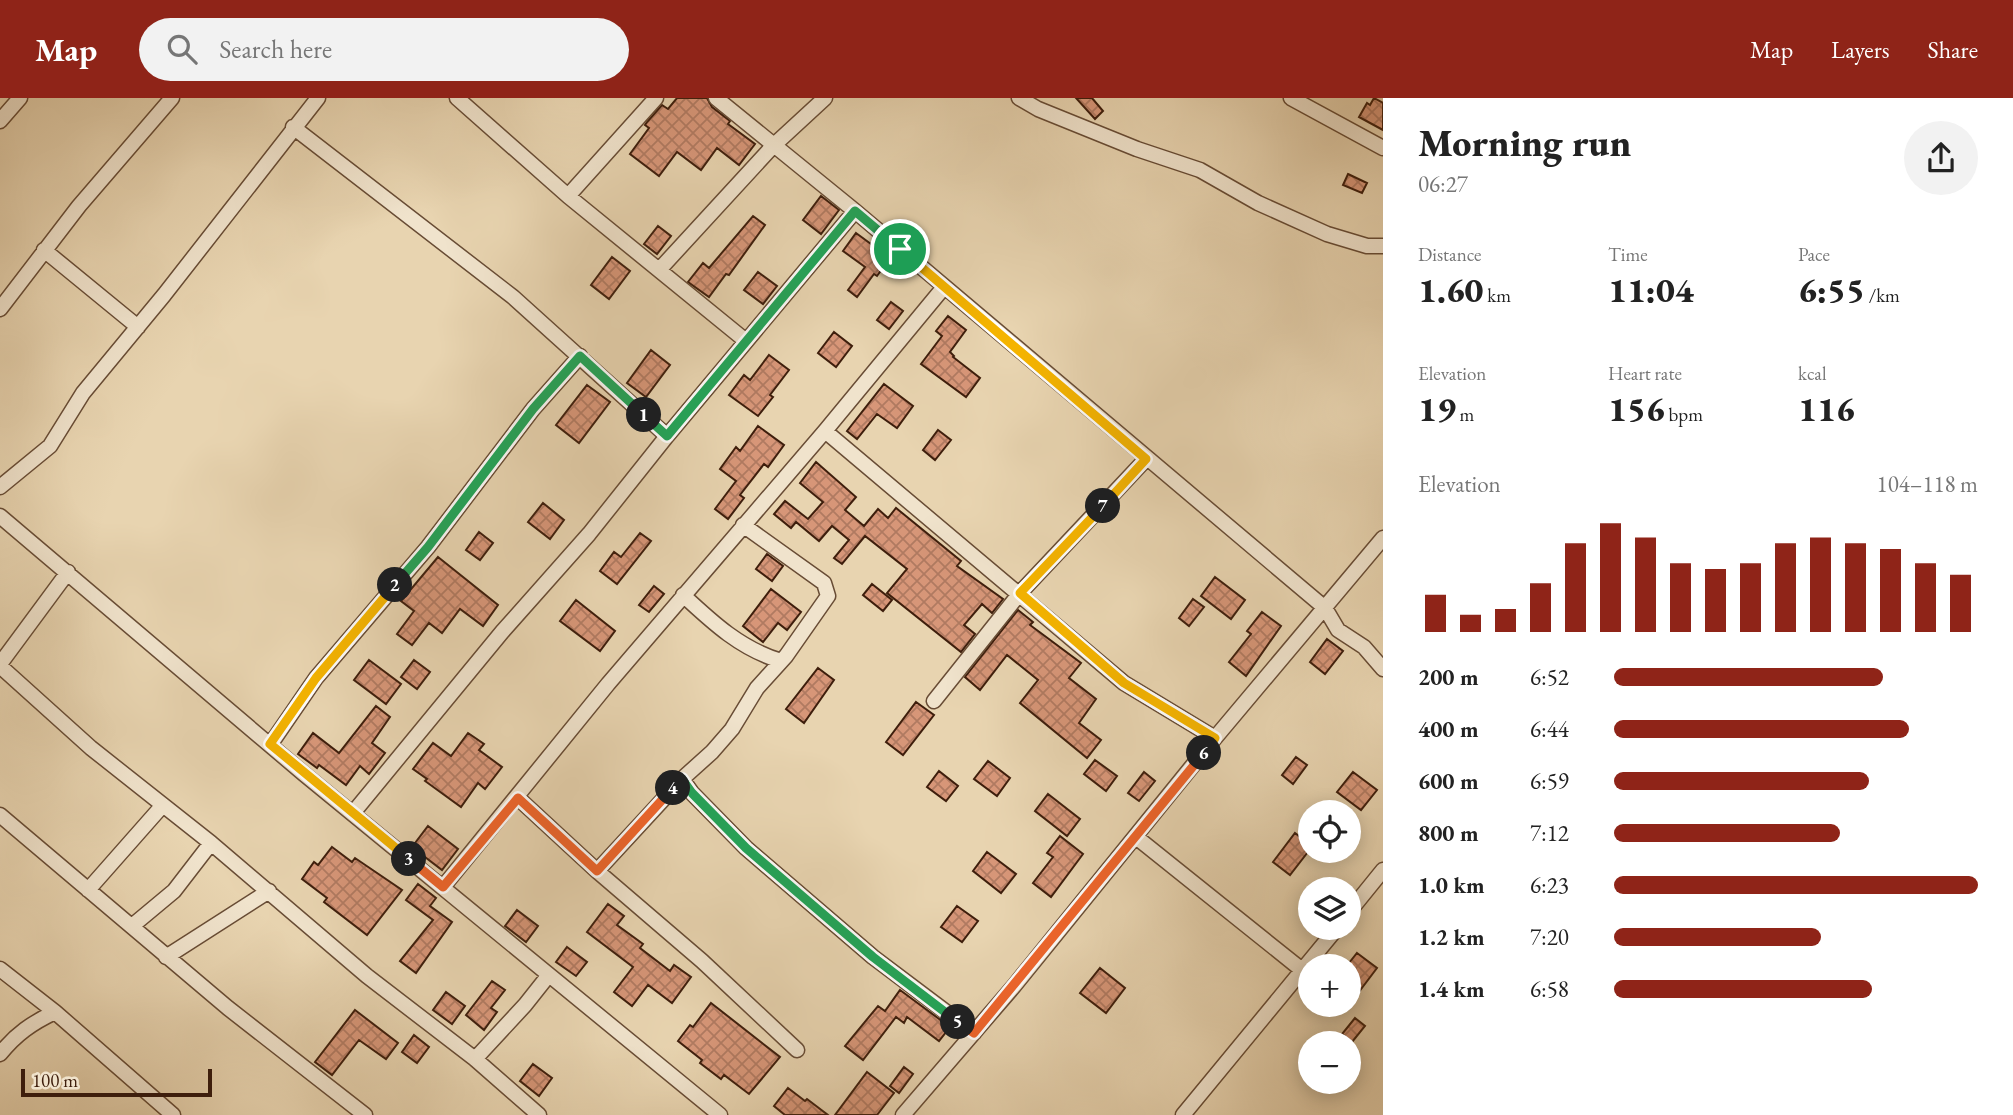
<!DOCTYPE html>
<html lang="en">
<head>
<meta charset="utf-8">
<style>
	:root { --surface:#fff; --page:#f2f2f2; --text:#222; --muted:#767676; --accent:#8f2418 }
	body { margin:0; font-family:"EB Garamond",serif; background:var(--page); color:var(--text); height:100vh; display:flex; flex-direction:column; font-size:26px; white-space:nowrap }
	* { box-sizing:border-box; margin:0 }
	p { font-size:23px; color:var(--muted) }
	.icon { flex:none; width:38px; height:38px; fill:none; stroke:currentColor; stroke-width:2; stroke-linecap:round; stroke-linejoin:round }
	.map { position:relative; flex:1; overflow:hidden }
	.drawer { display:flex; flex-direction:column; background:var(--surface); width:630px }
	.drawer>* { flex:none }
	.buttons { position:absolute; left:1298px; top:702px; display:grid; gap:14px }
	.buttons a { display:grid; place-items:center; width:63px; height:63px; border-radius:50%; background:var(--surface); box-shadow:0 4px 18px #0003; font-size:35px }
	.scale { position:absolute; left:21px; bottom:18px; width:191px; box-sizing:border-box; padding-left:7px; border:4px solid #3e1e0c; border-top:0; font-size:19px; line-height:24px; white-space:nowrap; color:#3e1e0c; -webkit-text-stroke:5px #f0e3cc; paint-order:stroke }
	.pin { position:absolute; display:grid; place-items:center; width:60px; height:60px; color:#fff; margin:-30px; border:4px solid #fff; border-radius:50%; box-shadow:0 2px 7px #0007 }
	.km { position:absolute; width:35px; height:35px; margin:-18px; border-radius:50%; background:#222; color:#fff; font-size:19px; line-height:35px; text-align:center }
	.round { display:grid; place-items:center; flex:none; width:74px; height:74px; border-radius:37px; background:var(--page) }
	.overview { display:flex; align-items:center; justify-content:space-between; height:119px; padding:0 35px }
	h1 { font-size:38px; font-weight:800; line-height:52px }
	.figures { display:grid; grid-template-columns:repeat(3,1fr); gap:10px; height:119px; padding:7px 35px }
	.figures div { display:grid; align-content:center }
	.figures b { font-size:35px; font-weight:800 }
	.figures small { font-size:19px; font-weight:400 }
	.figures p { font-size:19px }
	.chart { height:196px; padding:14px 35px }
	.chart p { display:flex; justify-content:space-between }
	.chart svg { width:100%; height:126px; margin-top:7px; stroke:var(--accent); stroke-width:6 }
	ul { padding:0 35px; list-style:none; font-size:23px }
	li { display:grid; grid-template-columns:112px 84px 1fr; align-items:center; height:52px }
	li i { height:18px; border-radius:9px; background:var(--accent) }
	header { display:flex; align-items:center; gap:42px; box-sizing:border-box; height:98px; padding:0 35px; background:var(--accent); color:#fff }
	header strong { font-size:33px }
	nav { display:flex; gap:38px; margin-inline-start:auto; font-size:24px }
	.search { width:490px; height:63px; background:var(--page); display:flex; align-items:center; gap:18px; box-sizing:border-box; padding:0 24px; border-radius:38px; color:var(--muted); font-size:26px }
	main { display:flex; flex:1; min-height:0 }
	.map>svg:first-child { display:block }
	.building { fill:url(#building-cross-hatch); stroke:#3e1e0c; stroke-width:2 }
	.lines { fill:none; stroke-linecap:round; stroke-linejoin:round }
	.minor-casing { stroke:#684c35; stroke-width:17 }
	.minor { stroke:#f0e3cc; stroke-width:14 }
	.split-1-casing { stroke:#fff; stroke-width:14 }
	.split-2-casing { stroke:#fff; stroke-width:14 }
	.split-3-casing { stroke:#fff; stroke-width:14 }
	.split-4-casing { stroke:#fff; stroke-width:14 }
	.split-5-casing { stroke:#fff; stroke-width:14 }
	.split-6-casing { stroke:#fff; stroke-width:14 }
	.split-7-casing { stroke:#fff; stroke-width:14 }
	.split-8-casing { stroke:#fff; stroke-width:14 }
	.split-1 { stroke:#22a559; stroke-width:9 }
	.split-2 { stroke:#22a559; stroke-width:9 }
	.split-3 { stroke:#f5b400; stroke-width:9 }
	.split-4 { stroke:#f0652b; stroke-width:9 }
	.split-5 { stroke:#22a559; stroke-width:9 }
	.split-6 { stroke:#f0652b; stroke-width:9 }
	.split-7 { stroke:#f5b400; stroke-width:9 }
	.split-8 { stroke:#f5b400; stroke-width:9 }
</style>
</head>
<body>
<header>
<strong>Map</strong>
<div class="search"><svg class="icon" aria-label="search" viewBox="0 0 24 24"><circle cx="10" cy="10" r="6"/><path d="M15 15l6 6"/></svg>Search here</div>
<nav><a>Map</a><a>Layers</a><a>Share</a></nav>
</header>
<main>
<div class="map">
<svg width="1383" height="1017" viewBox="0 0 1383 1017">
	<defs>
		<pattern id="building-cross-hatch" width="8" height="8" patternUnits="userSpaceOnUse" patternTransform="scale(1.75)"><rect width="8" height="8" fill="#d79678"/><path d="M0 0l8 8M0 8l8-8" fill="none" stroke="#b07a61"/></pattern>
	</defs>
	<rect width="100%" height="100%" fill="#e8d4b0"/>
	<filter id="stains"><feTurbulence type="fractalNoise" baseFrequency=".00286" numOctaves="4"/><feColorMatrix values="0 0 0 0 .2 0 0 0 0 .09 0 0 0 0 .02 0 0 0 .5 -.17"/></filter>
	<radialGradient id="worn" r=".72"><stop offset=".6" stop-color="#630" stop-opacity="0"/><stop offset="1" stop-color="#630" stop-opacity=".3"/></radialGradient>
	<path class="building" d="M677 0H707L712 9 730 23 728 26 755 46 739 67 717 50 701 72 677 54 659 78 630 56 649 30 645 27 647 24 662 7 668 11Z
		M1076 0H1092L1103 13 1095 21Z
		M1374 0 1383 5V32L1359 19 1367 5 1370 7Z
		M1348 76 1367 85 1362 95 1343 87Z
		M821 98 839 112 821 136 803 122Z
		M753 118 765 127 729 177 726 176 709 199 688 184 703 165 709 170Z
		M658 128 671 138 657 156 644 146Z
		M856 135 890 160 877 178 874 176 857 199 848 192 865 169 843 153Z
		M612 159 630 173 609 201 591 187Z
		M758 174 777 188 763 206 744 192Z
		M891 204 903 213 889 231 877 222Z
		M948 218 966 232 950 254 954 258 953 259 980 280 966 299 921 266 942 238 936 233Z
		M834 234 852 248 836 269 818 255Z
		M651 252 670 267 646 299 627 285Z
		M769 257 789 272 770 297 773 299 758 318 729 297 744 277 750 282Z
		M884 286 913 308 897 330 877 316 857 341 847 333Z
		M587 287 610 304 579 345 556 327Z
		M758 328 784 347 768 369 764 366 740 397 744 400 728 421 715 411 736 383 720 371 736 349 740 353Z
		M938 332 951 342 935 362 923 352Z
		M816 364 856 399 845 412 864 428 878 411 888 420 896 410 961 463 957 468 1003 501 992 515 982 506 964 527 975 536 961 554 887 495 907 471 865 438 842 466 834 460 849 442 832 428 819 443 796 424 791 430 774 416 785 403 808 421 823 404 800 385Z
		M543 405 564 422 550 441 528 424Z
		M479 434 493 445 480 462 466 452Z
		M640 435 651 443 617 486 600 473 614 454 621 459Z
		M767 456 783 468 772 483 756 471Z
		M438 459 498 507 483 528 460 511 442 535 429 525 412 547 397 536 414 513 401 503Z
		M1215 479 1245 502 1231 521 1201 498Z
		M872 486 892 502 883 513 863 497Z
		M654 488 664 496 649 514 639 507Z
		M771 491 801 514 787 532 778 525 763 544 743 528Z
		M1193 501 1204 509 1189 528 1179 520Z
		M576 502 615 533 600 553 560 523Z
		M1018 512 1033 524 1030 527 1081 565 1069 580 1096 601 1079 625 1101 642 1087 660 1020 605 1038 582 1007 557 980 592 965 579Z
		M1262 514 1281 528 1246 578 1229 564 1251 536 1247 533Z
		M1327 541 1343 553 1325 576 1310 564Z
		M369 562 401 586 386 606 354 582Z
		M414 562 430 574 417 591 401 579Z
		M818 570 834 582 804 625 786 611Z
		M916 604 934 617 903 657 886 644Z
		M376 608 390 619 372 645 385 655 369 676 360 668 346 687 319 667 317 670 298 656 313 635 339 655Z
		M468 635 484 646 479 652 502 669 485 691 478 685 461 709 425 683 427 681 413 671 433 645 451 658Z
		M1296 659 1307 667 1293 686 1282 677Z
		M1095 662 1117 678 1106 693 1084 676Z
		M988 663 1010 680 997 698 974 681Z
		M939 673 958 688 946 703 927 689Z
		M1144 674 1155 683 1139 703 1128 695Z
		M1353 674 1377 692 1361 712 1337 694Z
		M1048 696 1080 721 1067 738 1035 713Z
		M428 728 458 751 442 772 412 749Z
		M1295 735 1311 747V750L1290 777 1273 764Z
		M1060 738 1083 756 1051 799 1033 785 1053 759 1047 755Z
		M332 749 352 764 355 760 402 792 367 837 324 804 327 800 302 781 314 764 318 767Z
		M987 754 1016 776 1001 795 973 773Z
		M418 786 436 800 430 808 452 824 416 875 400 863 433 822 406 802Z
		M608 806 624 818 617 827 643 846 640 850 670 873 674 867 691 879 672 905 648 887 632 908 614 894 633 869 587 834Z
		M957 808 978 823 962 844 941 829Z
		M517 812 538 828 526 844 505 828Z
		M567 849 587 864 576 878 556 864Z
		M1357 855 1377 870 1349 907V865Z
		M1100 870 1125 890 1106 915 1080 895Z
		M492 883 505 892 491 910 497 914 484 932 466 917Z
		M900 892 950 929 939 943 907 919 904 925 896 919 863 962 845 948 878 908 885 913Z
		M446 894 465 908 452 926 433 912Z
		M711 905 780 959 749 996 724 977 721 981 700 965 702 962 678 943 690 927 693 929Z
		M355 912 398 945 386 961 359 942 332 977 315 964Z
		M1355 920 1365 928 1352 944 1342 936Z
		M414 937 429 949 417 965 402 954Z
		M533 966 552 980 539 998 520 983Z
		M904 969 913 976 899 995 890 988Z
		M867 974 894 995 877 1017H835Z
		M788 990 805 1003 807 1001 828 1017H785L774 1008Z"/>
	<g class="lines">
		<defs>
			<path id="minor" d="M457 0 568 98 746 243
				M716 0 855 113 1325 510 1338 532 1364 549 1383 571
				M1019 0 1038 11 1137 51 1200 72 1258 105 1327 136 1367 148H1383
				M1291 0 1383 50
				M0 23 20 0
				M293 29 513 199 667 338
				M568 98 656 0
				M44 152 138 229
				M659 172 773 48 825 0
				M0 211 79 108 172 0
				M825 333 1124 585 1215 640
				M0 389 50 348 83 295 164 197 318 0
				M0 418 304 676 720 1017
				M683 497C713 525 741 551 781 563
				M0 566 68 474
				M0 568 91 650 211 745 367 878 475 961 539 1017
				M934 603 1020 495 1146 361
				M270 647 316 580 428 449 533 311 580 258
				M682 681 692 695 746 750 873 859 974 935
				M518 700 597 773 702 863 797 952
				M353 715 502 534 589 436 667 338 855 113
				M0 717 228 910 365 1017
				M1136 739 1302 872
				M597 773 682 681 712 654 732 631 757 590 786 558 828 498 824 485 743 427
				M443 789 608 586 825 333 944 189
				M88 792 163 707
				M1349 814 1383 772
				M132 828 174 793 211 745
				M166 859 269 793
				M0 871 55 914 173 1017
				M0 956C16 936 32 925 55 914
				M475 961 525 907 548 878
				M903 1017 1014 888 1215 640 1383 440
				M1183 1017 1337 830"/>
		</defs>
		<use href="#minor" class="minor-casing"/>
		<use href="#minor" class="minor"/>
	</g>
	<g class="lines">
		<defs>
			<path id="split-1" d="M644 317 667 338 855 113 900 151"/>
			<path id="split-2" d="M395 487 428 449 533 311 580 258 644 317"/>
			<path id="split-3" d="M395 487 316 580 270 646 409 761"/>
			<path id="split-4" d="M409 761 443 789 518 700 597 773 673 690"/>
			<path id="split-5" d="M673 690 682 681 692 695 746 750 873 859 958 924"/>
			<path id="split-6" d="M958 924 974 935 1204 655"/>
			<path id="split-7" d="M1103 408 1020 495 1124 585 1215 640 1204 655"/>
			<path id="split-8" d="M900 151 1146 361 1103 408"/>
		</defs>
		<use href="#split-1" class="split-1-casing"/>
		<use href="#split-2" class="split-2-casing"/>
		<use href="#split-3" class="split-3-casing"/>
		<use href="#split-4" class="split-4-casing"/>
		<use href="#split-5" class="split-5-casing"/>
		<use href="#split-6" class="split-6-casing"/>
		<use href="#split-7" class="split-7-casing"/>
		<use href="#split-8" class="split-8-casing"/>
		<use href="#split-1" class="split-1"/>
		<use href="#split-2" class="split-2"/>
		<use href="#split-3" class="split-3"/>
		<use href="#split-4" class="split-4"/>
		<use href="#split-5" class="split-5"/>
		<use href="#split-6" class="split-6"/>
		<use href="#split-7" class="split-7"/>
		<use href="#split-8" class="split-8"/>
	</g>
	<rect width="100%" height="100%" filter="url(#stains)"/>
	<rect width="100%" height="100%" fill="url(#worn)"/>
</svg>
<div class="buttons">
<a><svg class="icon" aria-label="locate" viewBox="0 0 24 24"><circle cx="12" cy="12" r="6"/><path d="M12 2v4M12 18v4M2 12h4M18 12h4"/></svg></a>
<a><svg class="icon" aria-label="layers" viewBox="0 0 24 24"><path d="M12 4l9 5-9 5-9-5zM3 14l9 5 9-5"/></svg></a>
<a>+</a>
<a>−</a>
</div>
<div class="scale">100 m</div>
<div class="pin" style="left:900px;top:151px;background:#1e9e55"><svg class="icon" aria-label="arrive" viewBox="0 0 24 24"><path d="M6 21V4h12l-3 4 3 4H6"/></svg></div>
<b class="km" style="left:644px;top:317px">1</b>
<b class="km" style="left:395px;top:487px">2</b>
<b class="km" style="left:409px;top:761px">3</b>
<b class="km" style="left:673px;top:690px">4</b>
<b class="km" style="left:958px;top:924px">5</b>
<b class="km" style="left:1204px;top:655px">6</b>
<b class="km" style="left:1103px;top:408px">7</b>
</div>
<section class="drawer">
<div class="overview"><div><h1>Morning run</h1><p>06:27</p></div><a class="round"><svg class="icon" aria-label="share" viewBox="0 0 24 24"><path d="M12 15V3M7 8l5-5 5 5M5 13v7h14v-7"/></svg></a></div>
<div class="figures">
<div><p>Distance</p><b>1.60<small> km</small></b></div>
<div><p>Time</p><b>11:04</b></div>
<div><p>Pace</p><b>6:55<small> /km</small></b></div>
</div>
<div class="figures">
<div><p>Elevation</p><b>19<small> m</small></b></div>
<div><p>Heart rate</p><b>156<small> bpm</small></b></div>
<div><p>kcal</p><b>116</b></div>
</div>
<div class="chart"><p><span>Elevation</span>104–118 m</p>
<svg viewBox="0 0 160 44" preserveAspectRatio="none"><path d="M5 44V31M15 44V38M25 44V36M35 44V27M45 44V13M55 44V6M65 44V11M75 44V20M85 44V22M95 44V20M105 44V13M115 44V11M125 44V13M135 44V15M145 44V20M155 44V24"/></svg>
</div>
<ul>
<li><b>200 m</b>6:52<i style="width:74%"></i></li>
<li><b>400 m</b>6:44<i style="width:81%"></i></li>
<li><b>600 m</b>6:59<i style="width:70%"></i></li>
<li><b>800 m</b>7:12<i style="width:62%"></i></li>
<li><b>1.0 km</b>6:23<i style="width:100%"></i></li>
<li><b>1.2 km</b>7:20<i style="width:57%"></i></li>
<li><b>1.4 km</b>6:58<i style="width:71%"></i></li>
</ul>
</section>
</main>
</body>
</html>
